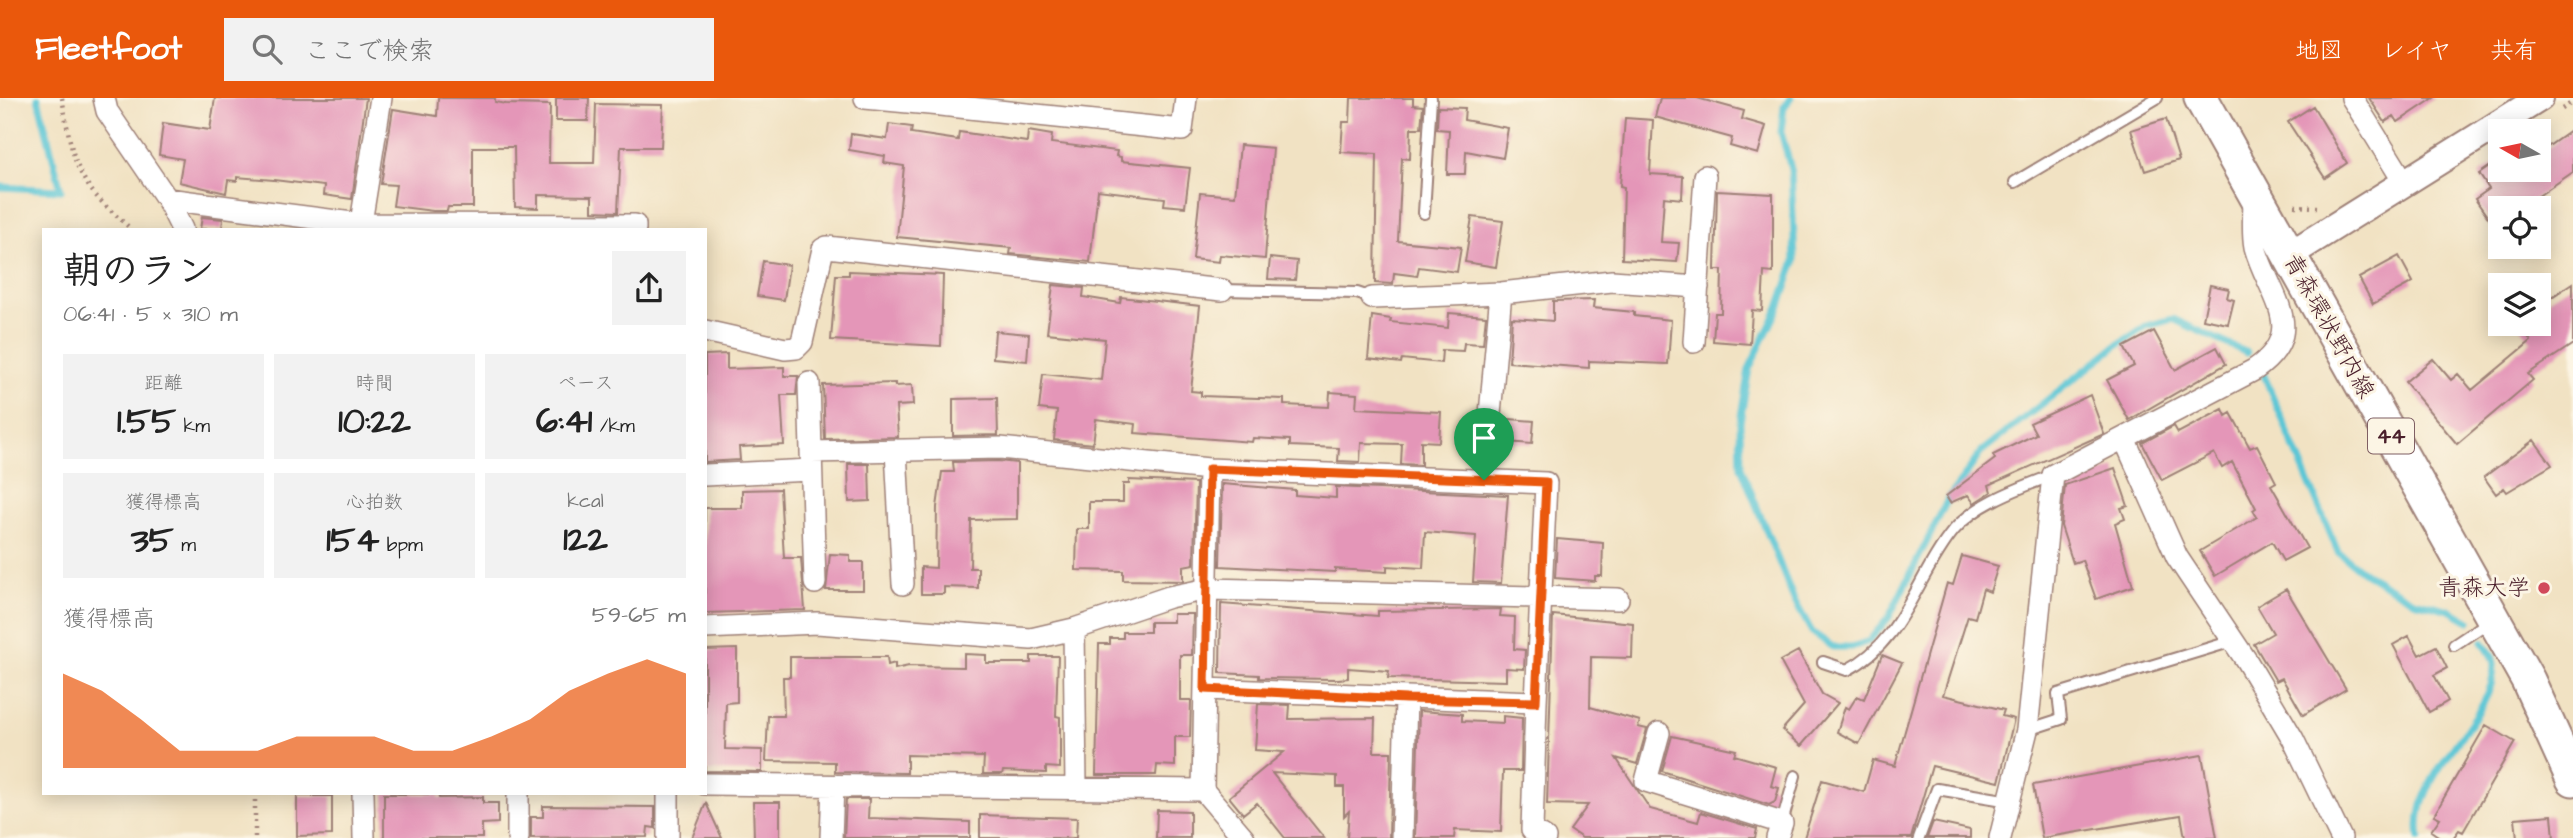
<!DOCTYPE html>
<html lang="ja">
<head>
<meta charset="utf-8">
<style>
	:root { --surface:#fff; --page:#f2f2f2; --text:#222; --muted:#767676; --accent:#ea580c }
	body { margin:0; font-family:"Architects Daughter","Klee One",sans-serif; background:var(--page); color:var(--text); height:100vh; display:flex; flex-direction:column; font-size:26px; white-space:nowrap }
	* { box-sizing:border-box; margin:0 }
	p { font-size:23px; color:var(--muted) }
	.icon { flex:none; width:38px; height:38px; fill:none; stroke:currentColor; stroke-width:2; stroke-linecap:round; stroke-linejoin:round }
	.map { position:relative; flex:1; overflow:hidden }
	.sheet { position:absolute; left:42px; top:130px; width:665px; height:567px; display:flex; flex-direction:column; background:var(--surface); border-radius:0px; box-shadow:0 4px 18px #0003 }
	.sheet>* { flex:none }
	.needle { width:46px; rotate:279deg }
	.buttons { position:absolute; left:2488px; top:21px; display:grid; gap:14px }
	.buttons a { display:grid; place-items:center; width:63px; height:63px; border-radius:0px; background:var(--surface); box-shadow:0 4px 18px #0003; font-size:35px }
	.pin { position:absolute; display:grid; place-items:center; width:60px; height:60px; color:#fff; margin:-72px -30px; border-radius:50% 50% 50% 0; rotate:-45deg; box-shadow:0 0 7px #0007 }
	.pin .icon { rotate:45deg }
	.round { display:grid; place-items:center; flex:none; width:74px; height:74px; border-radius:0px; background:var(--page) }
	.overview { display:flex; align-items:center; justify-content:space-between; height:119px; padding:0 21px }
	h1 { font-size:38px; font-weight:700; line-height:52px }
	.figures { display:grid; grid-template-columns:repeat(3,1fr); gap:10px; height:119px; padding:7px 21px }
	.figures div { display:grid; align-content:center; border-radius:0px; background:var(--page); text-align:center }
	.figures b { font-size:35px; font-weight:700 }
	.figures small { font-size:19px; font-weight:400 }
	.figures p { font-size:19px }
	.chart { height:196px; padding:14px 21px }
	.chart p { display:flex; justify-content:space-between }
	.chart svg { width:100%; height:126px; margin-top:7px; fill:var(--accent); opacity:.7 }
	header { display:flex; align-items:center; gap:42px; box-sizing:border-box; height:98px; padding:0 35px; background:var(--accent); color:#fff }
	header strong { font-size:33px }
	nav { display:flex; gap:38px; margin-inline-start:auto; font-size:24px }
	.search { width:490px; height:63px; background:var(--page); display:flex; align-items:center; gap:18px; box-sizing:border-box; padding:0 24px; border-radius:0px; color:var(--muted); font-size:26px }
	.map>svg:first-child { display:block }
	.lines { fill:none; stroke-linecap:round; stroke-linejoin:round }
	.stream { stroke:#5bc6d5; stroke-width:7 }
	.building { fill:#e496b8 }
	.service-casing { stroke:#9e8077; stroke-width:14 }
	.minor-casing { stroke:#9e8077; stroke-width:24 }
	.tertiary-casing { stroke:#9e8077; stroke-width:30 }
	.primary-casing { stroke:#9e8077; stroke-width:37 }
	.path { stroke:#9e8077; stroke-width:4.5; stroke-dasharray:2 5; stroke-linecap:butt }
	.service { stroke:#fff; stroke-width:10 }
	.minor { stroke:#fff; stroke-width:21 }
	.tertiary { stroke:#fff; stroke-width:26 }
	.primary { stroke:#fff; stroke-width:33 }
	.route-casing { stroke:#fff; stroke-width:14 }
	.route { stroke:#ea580c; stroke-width:9 }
	.poi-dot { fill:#d1495b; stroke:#fcf5e5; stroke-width:2.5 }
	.labels { text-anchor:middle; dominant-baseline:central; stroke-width:6; stroke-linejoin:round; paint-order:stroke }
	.shield { fill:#fcf5e5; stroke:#7f5f63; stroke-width:2 }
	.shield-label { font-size:21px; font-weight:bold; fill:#4a1f2b }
	.street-label { font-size:23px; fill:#4a1f2b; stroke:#fcf5e5 }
	.poi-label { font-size:23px; fill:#4a1f2b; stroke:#fcf5e5; text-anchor:end }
</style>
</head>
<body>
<header>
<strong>Fleetfoot</strong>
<div class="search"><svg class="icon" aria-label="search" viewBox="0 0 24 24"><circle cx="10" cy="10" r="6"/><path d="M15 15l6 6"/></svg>ここで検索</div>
<nav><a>地図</a><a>レイヤ</a><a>共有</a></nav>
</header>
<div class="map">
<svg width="2573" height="740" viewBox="0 0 2573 740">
	<rect width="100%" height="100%" fill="#fcf5e5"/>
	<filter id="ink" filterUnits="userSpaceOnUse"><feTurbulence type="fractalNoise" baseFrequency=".0143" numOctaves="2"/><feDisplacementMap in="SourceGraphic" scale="14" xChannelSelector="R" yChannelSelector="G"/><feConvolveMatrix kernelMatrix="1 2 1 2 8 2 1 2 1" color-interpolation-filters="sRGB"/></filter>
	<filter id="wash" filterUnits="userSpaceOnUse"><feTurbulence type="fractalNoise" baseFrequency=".00686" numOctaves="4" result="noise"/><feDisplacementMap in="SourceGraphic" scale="28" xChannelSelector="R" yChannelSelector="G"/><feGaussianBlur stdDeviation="1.57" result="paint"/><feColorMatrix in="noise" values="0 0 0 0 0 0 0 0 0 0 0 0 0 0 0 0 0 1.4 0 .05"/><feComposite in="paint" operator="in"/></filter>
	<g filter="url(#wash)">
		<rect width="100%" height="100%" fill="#f1e2c3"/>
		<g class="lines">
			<path class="stream" d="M1791 0 1784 9 1781 34 1791 71 1795 163 1780 207 1749 271 1740 324 1741 369 1794 502 1812 534 1833 549H1852L1869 543 1889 519 1947 403 1982 353 2116 248 2146 228 2173 221 2247 255
				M0 89 61 92 38 0
				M2263 275 2338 454 2366 476 2414 503 2450 512 2469 523
				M2420 740C2409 673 2495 624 2494 567 2494 558 2487 550 2482 544"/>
		</g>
		<g id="blocks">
			<path class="building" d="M215 0H366L352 101 323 97 324 88 274 82 237 79V83L228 82 226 95 179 84 183 61 159 57 163 25 210 32Z
				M438 0H495V4L506 6 550 7 549 65H594L596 6 663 7 661 49H621L618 114 592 113V98L538 97V110L515 109 514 49H473V109H448L447 113H433L393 108 396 87 381 86 393 11 437 18Z
				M556 0H589L588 23H556Z
				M1351 0H1413V7L1423 8 1421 30H1411L1410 61 1402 60 1398 143 1461 149 1457 174 1419 169 1417 178 1394 175 1393 186 1375 185 1377 56 1341 54 1343 24H1350Z
				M1660 0H1697L1744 13 1742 21 1766 28 1758 56 1730 48 1732 40 1655 19Z
				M2369 0H2434L2398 24 2394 18 2385 24Z
				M2313 8 2347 65 2325 80 2288 24Z
				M1438 9 1465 10 1464 22 1508 30 1503 60 1466 53 1465 76H1447L1449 32 1437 31Z
				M1625 20 1653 22 1650 76 1683 78 1682 101 1664 99 1661 144 1679 145 1677 164 1622 161 1624 89 1620 88Z
				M2166 21 2179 62 2145 73 2131 32Z
				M889 26 912 29 911 35 958 42 959 34 1027 44 1028 33 1052 37 1051 45 1117 53 1116 58 1121 59V63L1190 70 1185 109 1164 107 1165 100 1098 92 1090 164 1010 156 1011 150 897 139 904 68 884 65 885 58 849 52 851 36 887 41Z
				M2573 31V74L2521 110H2501V138L2475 101 2489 91 2479 76 2495 65 2505 79 2516 72H2539V55Z
				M1240 47 1273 50 1265 161 1220 157 1219 164 1193 161 1200 95 1235 98Z
				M1717 93 1773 96V175L1764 174 1762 213 1752 212 1750 246 1713 243 1715 215H1721L1722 172H1715Z
				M202 119 223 121 222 131H200Z
				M1472 119 1503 123 1496 169 1465 164Z
				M2399 158 2413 184 2373 206 2359 180Z
				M1270 160 1297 163 1295 182 1268 181Z
				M763 163 789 167 784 202 757 198Z
				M849 173 943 177 941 248 831 242 836 177H849Z
				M2573 185V246L2528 276 2533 282 2457 346 2405 284 2433 261 2451 282 2458 276 2472 292 2531 243 2519 226H2539V199L2549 214V201Z
				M1053 187 1084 190 1083 199 1120 205 1121 199 1200 208 1191 293 1201 294V298L1284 301V307L1329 309 1330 294 1357 296 1356 310 1441 314 1439 344 1421 343V367L1401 366 1402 346 1361 345 1360 364 1338 363 1339 350 1290 348V342L1253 340 1252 344 1135 335 1136 326 1096 321 1093 346 1054 342 1057 313 1039 311 1043 276 1101 282 1105 241 1047 235Z
				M2210 187 2229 191 2227 200 2234 202 2228 226 2203 221Z
				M1594 202 1593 210 1634 214V218L1671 222 1668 266 1589 263V270L1509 264 1512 220 1553 223V203Z
				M1449 215 1486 218 1483 246 1464 245 1463 253 1442 252 1441 265 1402 261 1401 265 1368 261 1372 218 1391 221 1390 224 1448 230Z
				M995 233 1029 236 1027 263 993 260Z
				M2154 233 2175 272 2217 249 2226 266 2129 322 2107 282 2134 268 2124 249Z
				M727 256V271L784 269V278H798L796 297H781L784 347 739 349 740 362 705 364V257Z
				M895 285V288L912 287 913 307 896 308 898 339 825 341 823 287Z
				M2090 297 2104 336 1989 387 1991 394 1974 405 1968 397 1950 405 1946 398 1995 361 1993 357 2036 336 2030 325Z
				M997 300 998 337 953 338V301Z
				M2223 311 2226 318 2231 315 2250 350 2257 347 2276 384 2271 387 2307 450 2283 463 2272 444 2215 478 2200 453 2257 419 2253 412 2256 410 2232 364 2222 370 2214 355 2162 382 2142 345 2174 328 2178 335Z
				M1509 321 1534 323 1532 346 1507 344Z
				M2534 342 2552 367 2507 394 2504 390 2496 396 2484 379Z
				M998 363 1017 365V421L971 422 970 470H978V490L944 489V496H921V469L936 470 937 409 942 374H954L953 364Z
				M848 366H869L870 403 849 404Z
				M2115 370 2128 408 2121 410 2125 421 2115 425 2133 488 2096 501 2082 462 2073 465 2061 428 2065 387Z
				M1129 382 1196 385 1194 466 1183 468V483L1123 482V473L1076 472 1077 431H1089V404H1123V386H1129Z
				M1222 386 1295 392V397L1336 400V389L1508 397 1501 485 1473 484 1476 438 1425 434 1423 470 1387 468V474L1335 471V474L1220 468Z
				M780 391 784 460H801L805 512 705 515V410H742V392Z
				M1557 441 1603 445 1602 478H1595V483L1555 480Z
				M830 456 850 457V464H863V492H826Z
				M1962 458 1998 468 1990 494 1983 491 1975 520 1968 518 1943 597 2004 612 2002 618 2014 621 1999 684 1932 668 1911 740H1804L1822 682 1864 694 1873 662 1895 668 1947 485 1953 487Z
				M2286 491 2346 591 2303 617 2282 580 2276 583 2254 546 2273 535 2257 508Z
				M1221 506 1378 518V513L1501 511 1500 518 1515 519 1514 551 1525 552 1524 571 1506 570V583L1388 580 1389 573 1348 570V580L1338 581 1259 580V577L1220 575Z
				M1173 516H1193L1192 557H1180V602H1191L1190 639H1175V668L1157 667 1156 677H1096L1099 546H1110V540H1123V534H1150V524H1173Z
				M1553 517 1633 525 1632 560 1591 559 1590 609 1640 623 1638 629 1647 631 1637 666 1616 660 1650 711 1698 724 1701 714 1757 731 1755 740H1582L1570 732 1588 707 1547 706Z
				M2409 538 2419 557 2436 548 2447 570 2434 577 2448 603 2429 614 2393 547Z
				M737 551V604L726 605 725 651 762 652V674L705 673V552Z
				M1798 553 1822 596 1838 605 1801 648 1782 632 1804 607 1780 563Z
				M964 556 986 557V565H1031V558H1058L1056 618 1060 619V670L1046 669V675L1003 673 1002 676H983L984 659 907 657V675L835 674V664L766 663 768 618H784L783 579H790V559H887L888 567 895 565V571L909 568 964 569Z
				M1882 557 1902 565 1859 646 1837 634 1845 609 1849 611 1857 598 1864 601Z
				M1258 606 1290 607 1289 621 1375 620 1374 654H1391L1389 740H1347L1349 713 1344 718V689H1337V678L1272 675 1324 740H1285L1257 705 1243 716 1229 699 1284 654 1255 652Z
				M1419 613 1462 616V623L1503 625V618L1522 620 1521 673H1503L1501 734 1455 732 1454 740H1415Z
				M2486 627 2515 644 2463 734 2459 732 2453 740H2441L2431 733 2440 720 2434 717Z
				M1672 638 1736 652 1734 657 1776 669 1771 688 1779 690 1775 704 1769 707 1662 673Z
				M2202 657 2217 740H2185L2181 717 2042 740 2033 687Z
				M384 696H438L439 700 483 699V705H498V725L482 726V740H384Z
				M297 698H332V737L297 738Z
				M846 701H869L868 720 970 724V740H844Z
				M753 704H780V740H754Z
				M706 705 722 740H692Z
				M543 708 655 709V730L648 729 647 739 531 740V719H543Z
				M1157 712 1190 713V740H1156Z
				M980 717 1077 720 1076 740H980Z
				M2552 717 2554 740H2517L2515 720Z
				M1933 724 1970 732V740H1927Z"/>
		</g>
	</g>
	<g filter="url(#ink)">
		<use href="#blocks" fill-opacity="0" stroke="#9e8077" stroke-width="2"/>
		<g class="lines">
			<defs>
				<path id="service" d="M2015 84 2157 0
					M1424 115 1431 0
					M1222 192 1357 195 1372 200
					M2454 547 2490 523
					M1823 564 1847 572C1904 543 1916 478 1954 432 1978 404 2020 390 2053 377
					M2027 632 2061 621 2058 596 2233 543
					M1782 725 1795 678
					M1919 740 1937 691 2010 703"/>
				<path id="minor" d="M104 0 107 13 167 101 182 131
					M865 0 940 7
					M941 0 940 7 1182 32 1186 0
					M2352 0 2404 84
					M167 101 360 126 635 127V131
					M360 131 381 0
					M1372 200 1501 195 1612 183 1698 189
					M705 233 785 251 796 250 802 244 823 151 827 149 1222 192
					M1694 244 1705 78
					M809 285 815 485
					M2124 340 2177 459 2246 562 2293 641 2341 740
					M896 352 903 486
					M811 354 1000 350 1209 371 1546 385 1536 604 1205 591
					M705 377 811 372
					M1484 382 1501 195
					M705 530 817 525 1031 541 1074 531 1169 499 1208 491 1618 501
					M1074 531 1076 688
					M1536 604 1532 732 1545 740
					M1659 635 1646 683 1782 725 1777 740
					M705 686 1203 692 1209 371
					M1203 692 1244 740
					M363 695 364 740
					M518 695V740
					M668 740V695
					M831 740 833 688
					M1402 740 1406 601
					M2000 740 2027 632 2053 377 2254 272C2311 233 2268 197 2255 149 2252 134 2254 115 2254 100"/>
				<path id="tertiary" d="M2289 157 2540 0"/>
				<path id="primary" d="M2201 0 2528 582 2573 681"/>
			</defs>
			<use href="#service" class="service-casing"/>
			<use href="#minor" class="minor-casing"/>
			<use href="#tertiary" class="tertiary-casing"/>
			<use href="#primary" class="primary-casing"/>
			<path class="path" d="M62 0C67 25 70 57 83 79 94 100 115 116 131 131
				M2562 11 2573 4
				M2295 108 2317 109
				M255 695V740"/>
			<use href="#service" class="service"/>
			<use href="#minor" class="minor"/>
			<use href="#tertiary" class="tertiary"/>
			<use href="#primary" class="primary"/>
		</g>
	</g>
	<g class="lines" filter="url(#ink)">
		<defs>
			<path id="route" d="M1209 371 1546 384 1536 604 1406 601 1205 591Z"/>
		</defs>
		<use href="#route" class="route-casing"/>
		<use href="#route" class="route"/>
	</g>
	<circle class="poi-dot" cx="2544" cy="490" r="7"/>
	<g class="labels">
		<rect class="shield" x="2368" y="320.5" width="46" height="35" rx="5"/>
		<g class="shield-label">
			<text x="2391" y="338">44</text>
		</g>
		<g class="street-label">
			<text transform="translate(2329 228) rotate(61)">青森環状野内線</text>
		</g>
		<g class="poi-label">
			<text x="2530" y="490">青森大学</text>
		</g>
	</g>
</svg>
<div class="buttons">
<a><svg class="needle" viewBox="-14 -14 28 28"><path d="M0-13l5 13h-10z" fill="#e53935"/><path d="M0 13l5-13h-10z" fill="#767676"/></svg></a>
<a><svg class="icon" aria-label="locate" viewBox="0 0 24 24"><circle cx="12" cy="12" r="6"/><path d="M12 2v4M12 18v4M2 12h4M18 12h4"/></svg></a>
<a><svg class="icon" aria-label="layers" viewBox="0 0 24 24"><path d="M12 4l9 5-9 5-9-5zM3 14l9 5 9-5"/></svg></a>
</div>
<div class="pin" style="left:1484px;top:382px;background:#1e9e55"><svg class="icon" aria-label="arrive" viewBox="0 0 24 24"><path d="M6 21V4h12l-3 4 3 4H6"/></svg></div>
<section class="sheet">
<div class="overview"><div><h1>朝のラン</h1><p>06:41 · 5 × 310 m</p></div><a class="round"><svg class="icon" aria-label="share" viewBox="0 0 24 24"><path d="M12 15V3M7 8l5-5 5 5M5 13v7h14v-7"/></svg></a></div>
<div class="figures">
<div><p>距離</p><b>1.55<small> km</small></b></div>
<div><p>時間</p><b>10:22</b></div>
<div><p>ペース</p><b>6:41<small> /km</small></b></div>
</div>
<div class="figures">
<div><p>獲得標高</p><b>35<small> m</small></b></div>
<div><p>心拍数</p><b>154<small> bpm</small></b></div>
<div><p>kcal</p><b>122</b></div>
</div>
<div class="chart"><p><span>獲得標高</span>59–65 m</p>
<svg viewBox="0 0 160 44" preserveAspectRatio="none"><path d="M0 44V11L10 17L20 27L30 38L40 38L50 38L60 33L70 33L80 33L90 38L100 38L110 33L120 27L130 17L140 11L150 6L160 11V44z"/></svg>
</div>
</section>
</div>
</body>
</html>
